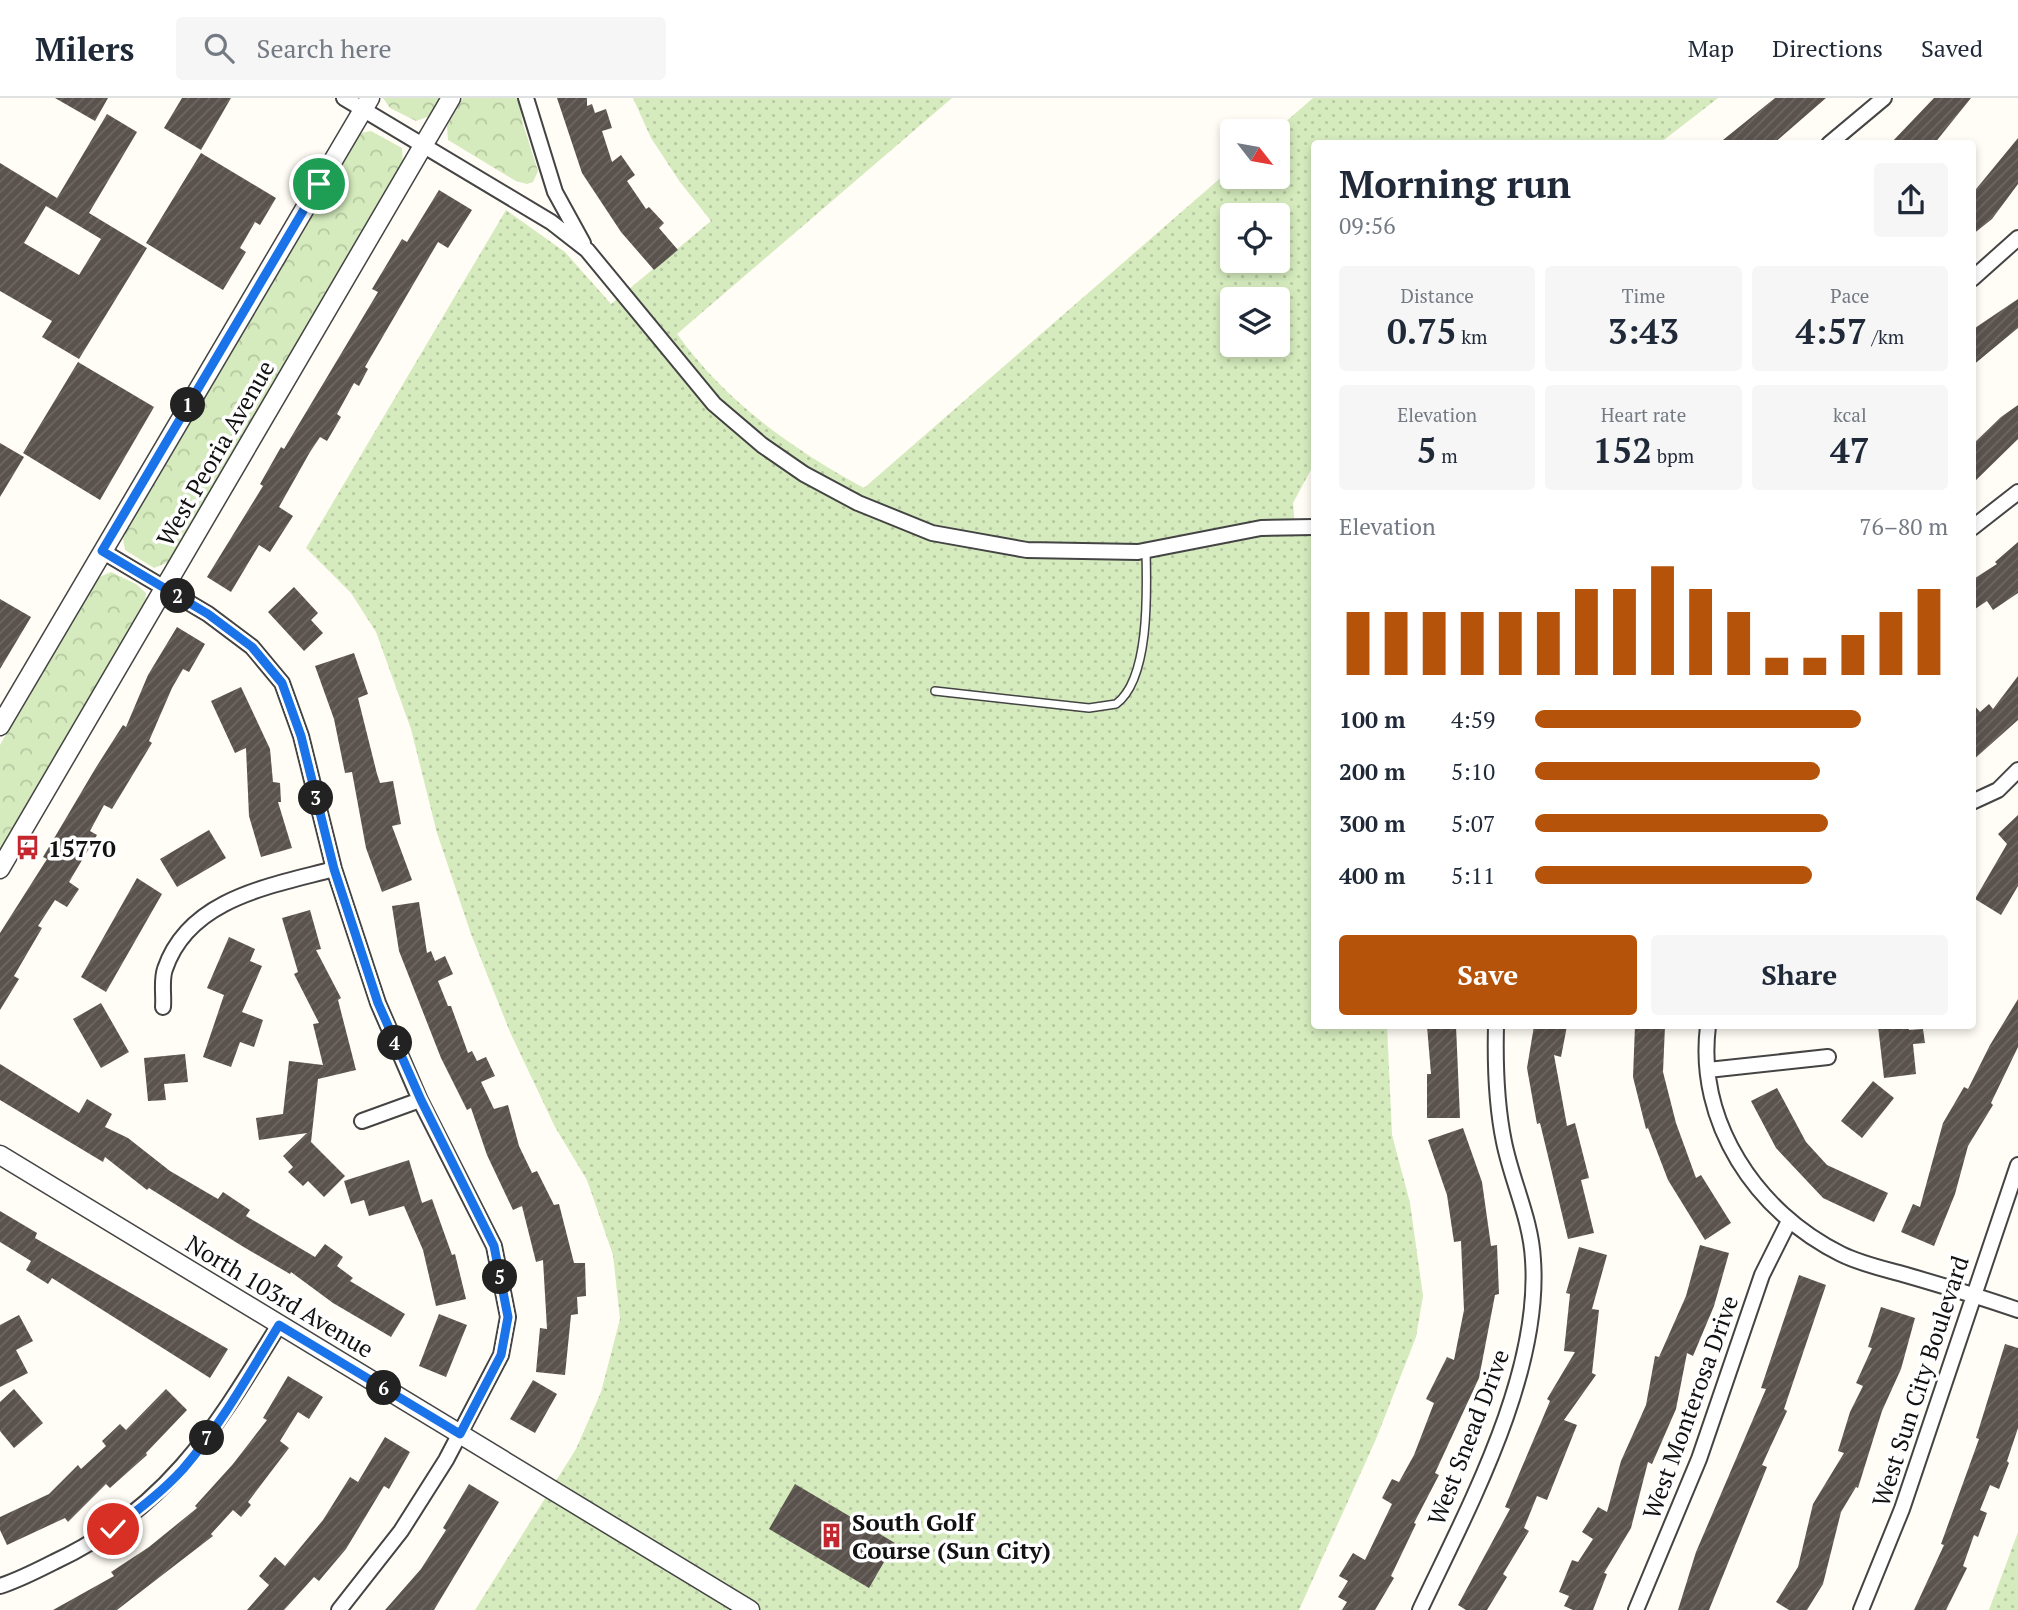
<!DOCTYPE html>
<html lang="en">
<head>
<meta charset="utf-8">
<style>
	:root { --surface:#fff; --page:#f6f6f7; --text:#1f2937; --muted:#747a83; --line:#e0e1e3; --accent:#b45309 }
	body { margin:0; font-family:"PT Serif",serif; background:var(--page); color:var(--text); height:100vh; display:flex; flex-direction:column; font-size:26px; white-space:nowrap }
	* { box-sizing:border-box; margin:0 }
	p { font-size:23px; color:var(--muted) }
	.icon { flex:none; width:38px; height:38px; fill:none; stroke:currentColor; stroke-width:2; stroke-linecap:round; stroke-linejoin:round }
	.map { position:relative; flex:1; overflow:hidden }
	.drawer { position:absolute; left:1311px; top:42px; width:665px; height:889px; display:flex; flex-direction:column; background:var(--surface); border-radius:7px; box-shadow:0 4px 10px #0003 }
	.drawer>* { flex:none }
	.needle { width:46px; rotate:121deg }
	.tools { position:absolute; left:1220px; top:21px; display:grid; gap:14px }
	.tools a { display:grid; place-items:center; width:70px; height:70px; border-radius:7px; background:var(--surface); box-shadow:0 4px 10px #0003; font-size:35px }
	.pin { position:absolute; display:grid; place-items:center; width:60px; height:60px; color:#fff; margin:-30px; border:4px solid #fff; border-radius:50%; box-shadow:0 2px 7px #0007 }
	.km { position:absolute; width:35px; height:35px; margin:-18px; border-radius:50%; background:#222; color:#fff; font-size:19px; line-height:35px; text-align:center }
	.round { display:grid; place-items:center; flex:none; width:74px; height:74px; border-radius:7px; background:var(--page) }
	.head { display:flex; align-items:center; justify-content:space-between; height:119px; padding:0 28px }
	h1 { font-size:38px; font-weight:700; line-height:52px }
	.stats { display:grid; grid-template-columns:repeat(3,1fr); gap:10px; height:119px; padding:7px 28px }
	.stats div { display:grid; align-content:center; border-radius:7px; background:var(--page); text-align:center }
	.stats b { font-size:35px; font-weight:700 }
	.stats small { font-size:19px; font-weight:400 }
	.stats p { font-size:19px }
	.chart { height:196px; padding:14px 28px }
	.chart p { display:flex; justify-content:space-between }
	.chart svg { width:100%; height:126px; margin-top:7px; stroke:var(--accent); stroke-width:6 }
	.primary-button { display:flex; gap:14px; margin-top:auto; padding:14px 28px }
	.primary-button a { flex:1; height:80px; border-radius:7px; background:var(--accent); color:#fff; font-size:28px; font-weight:700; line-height:80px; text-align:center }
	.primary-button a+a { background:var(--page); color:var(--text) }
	ul { padding:0 28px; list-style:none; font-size:23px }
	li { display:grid; grid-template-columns:112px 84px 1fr; align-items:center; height:52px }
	li i { height:18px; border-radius:9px; background:var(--accent) }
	header { display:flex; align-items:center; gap:42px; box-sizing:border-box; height:98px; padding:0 35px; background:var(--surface); border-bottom:2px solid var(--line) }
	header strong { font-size:33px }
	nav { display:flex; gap:38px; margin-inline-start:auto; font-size:24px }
	.search { width:490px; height:63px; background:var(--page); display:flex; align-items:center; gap:18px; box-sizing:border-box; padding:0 24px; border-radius:7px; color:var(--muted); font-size:26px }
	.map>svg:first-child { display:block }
	.grass { fill:url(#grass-dots); fill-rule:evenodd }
	.park { fill:url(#park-crowns) }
	.building { fill:url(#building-hatch); fill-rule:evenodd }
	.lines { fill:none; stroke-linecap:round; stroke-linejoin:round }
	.service-casing { stroke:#444; stroke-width:10 }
	.minor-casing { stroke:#444; stroke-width:18 }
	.tertiary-casing { stroke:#444; stroke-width:21 }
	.service { stroke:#fff; stroke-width:7 }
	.minor { stroke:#fff; stroke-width:14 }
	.tertiary { stroke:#fff; stroke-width:18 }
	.route-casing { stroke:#fff; stroke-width:14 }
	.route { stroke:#1a73e8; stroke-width:9 }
	.labels { text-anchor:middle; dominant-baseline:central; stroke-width:7; stroke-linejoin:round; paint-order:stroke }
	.street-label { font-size:24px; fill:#111; stroke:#fff }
	.poi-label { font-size:24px; font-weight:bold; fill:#111; stroke:#fff; text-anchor:start }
</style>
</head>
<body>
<header>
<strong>Milers</strong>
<div class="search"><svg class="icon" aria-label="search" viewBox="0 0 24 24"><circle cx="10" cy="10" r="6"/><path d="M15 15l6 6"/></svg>Search here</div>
<nav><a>Map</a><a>Directions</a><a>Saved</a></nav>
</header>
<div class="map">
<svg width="2018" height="1512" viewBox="0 0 2018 1512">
	<defs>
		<pattern id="grass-dots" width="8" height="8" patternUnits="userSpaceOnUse" patternTransform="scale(1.75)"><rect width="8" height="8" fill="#d5ebbd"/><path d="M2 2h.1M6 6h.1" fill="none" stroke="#b6c8a1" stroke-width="1.8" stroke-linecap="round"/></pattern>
		<pattern id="park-crowns" width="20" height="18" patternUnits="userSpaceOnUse" patternTransform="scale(1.75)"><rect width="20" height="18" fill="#d5ebbd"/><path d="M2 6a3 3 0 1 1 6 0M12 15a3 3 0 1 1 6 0" fill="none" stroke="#b6c8a1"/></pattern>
		<pattern id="building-hatch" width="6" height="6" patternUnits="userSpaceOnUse" patternTransform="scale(1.75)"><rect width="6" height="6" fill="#5a524d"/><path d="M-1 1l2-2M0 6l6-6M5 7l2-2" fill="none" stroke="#6d6662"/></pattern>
	</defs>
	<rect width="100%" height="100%" fill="#fffdf5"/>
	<path class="grass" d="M633 0H952L677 236C726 304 791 350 864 390L1232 70V79H1278V33H1275L1313 0H1718L1660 45 1314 46V366L1293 405 1295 429H1314L1311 539 1314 546V928H1387L1392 1037 1410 1105 1423 1198 1416 1239 1376 1341 1299 1512H475L576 1351 601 1294 620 1221 613 1157 587 1082 555 1029 510 934 471 836 437 735 411 631 376 534 351 495 306 450 506 112 565 154 611 206 711 123 680 84 651 40ZM1232 117H1278V163H1232ZM1232 201H1278V247H1232Z
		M2018 1434V1512H1989Z"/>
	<path class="park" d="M383 0H442L430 18 416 23 390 10Z
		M463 0H518L523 26 538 73 533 84 527 86 516 83 448 42 447 28Z
		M371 33 402 50 403 66 169 464 154 470 125 452 123 441 126 433 355 42 361 35Z
		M111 474 136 486 146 495 145 508 0 753V647L97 480Z"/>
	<path class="building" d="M55 0H108L95 23Z
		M182 0H231L201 52 164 30Z
		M557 0H587V8L592 6 595 15 606 11 612 30 602 33 612 64 621 57 635 77 627 83 646 111 649 109 664 125 659 130 678 152 654 172 621 134 582 75Z
		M1775 0H1826L1773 46H1718Z
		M1934 0H1971L1934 46H1890Z
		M107 16 137 34 89 115 147 150 79 261 42 239 52 223 0 193V65L57 100ZM46 108 101 141 79 177 24 145Z
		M2018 40V86L1992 121 1972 137V96Z
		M201 55 276 100 260 127 255 124 240 150 246 154 223 192 146 145Z
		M439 92 472 112 448 150 438 144 365 269 368 271 359 288 354 285 337 316 341 319 327 343 320 339 310 354 279 409 293 418 270 454 259 447 231 494 207 479 263 388 260 386 281 349 284 351 378 194 372 191 402 141 407 144Z
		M2018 201V230L1972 268V232Z
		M78 264 154 309 100 402 23 355Z
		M2018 307V341L1972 386V347L2001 319Z
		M0 345 24 359 0 399Z
		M2018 444V495L1993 512 1987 503 1972 513V482L1997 466 1995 464Z
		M294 489 318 515 311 522 323 535 304 553 268 514Z
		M0 501 31 519 0 571Z
		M177 529 205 546 189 574 183 571 172 590 149 643 152 645 112 711 104 707 90 733 97 737 69 784 79 791 67 809 55 802 38 828 42 830 14 878 19 881 0 912V835L47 761 43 759 95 671 123 627 126 629 148 577Z
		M354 555 368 596 358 600 377 676 380 685 393 683 401 726 392 728 412 782 382 794 366 750 352 674 345 675 334 621 315 568Z
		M2018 578V622L1972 663V605L1980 614 1989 606 1993 611Z
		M241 589 270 651 273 684 280 685 281 704H278L292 750 261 759 249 718 246 650 235 655 211 603Z
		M2018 717V788L2001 817 1975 801 2007 746 1998 736Z
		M209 732 226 760 177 789 160 761Z
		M137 780 162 796 106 894 81 879Z
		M419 804 427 855 431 853 435 863 445 858 453 876 438 883 448 908H451L468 955 472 953 477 963 486 959 495 978 481 984 494 1011 508 1007 519 1048 532 1075 537 1073 554 1107 559 1106 574 1165H585L586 1198 577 1199 578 1216 571 1217 565 1277 536 1274 540 1230 547 1231 543 1162 536 1164 522 1108 513 1112 487 1057 471 1010 467 1012 441 960 399 853 392 808Z
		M310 812 321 851 316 852 341 900 338 902 356 972 318 981 311 1044 345 1078 324 1099 308 1083 303 1088 288 1074 293 1069 283 1058 307 1035 259 1042 256 1020 283 1016 289 963 323 967 313 926 319 925 294 876 298 874 282 820Z
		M229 839 255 851 250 863 262 868 242 914 263 922 254 949 240 944 231 969 203 959 224 897 207 890Z
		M2018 901V949L1991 1005 1993 1007 1968 1048 1955 1096 1934 1148 1901 1134 1913 1106 1920 1109 1943 1025 1964 989 1968 991 1990 947Z
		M101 905 129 954 101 970 73 921Z
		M1427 928H1456L1460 1020H1427V976H1431Z
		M1534 928H1567L1561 959 1554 957 1567 1028 1575 1025 1589 1080 1581 1082 1594 1135 1568 1141 1540 1025 1537 1026 1527 970Z
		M1635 928H1665L1663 974 1676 1025 1696 1080 1701 1077 1731 1125 1705 1142 1668 1082 1648 1030 1646 1031 1633 979Z
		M1878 928H1908L1909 932 1923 931 1925 945 1913 946 1916 976 1884 980Z
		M185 956 188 984 164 986 166 1002 148 1003 144 960Z
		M0 966 79 1015 87 1001 112 1016 105 1029 128 1040 170 1073 218 1101 223 1094 250 1112 246 1118 315 1159 325 1146 343 1159 337 1168 353 1180 350 1183 405 1216 391 1239 333 1205 291 1174 290 1176 242 1148 149 1090 147 1092 105 1059 103 1064 0 1002Z
		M1873 983 1894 1000 1862 1040 1841 1023Z
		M1777 990 1806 1044 1827 1067 1888 1095 1874 1124 1823 1100 1776 1050 1751 1003Z
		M1463 1030 1482 1084 1491 1148 1497 1147 1499 1196 1495 1197 1479 1280 1435 1375 1439 1377 1414 1425 1416 1426 1391 1478 1394 1480 1375 1512H1342L1347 1504 1338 1499 1348 1483 1339 1478 1353 1455 1365 1462 1392 1406 1382 1400 1392 1381 1399 1384 1414 1357 1434 1305 1426 1301 1447 1259 1454 1262 1464 1212 1461 1143 1454 1144 1447 1097 1428 1042Z
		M409 1062 422 1105 432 1101 452 1157 455 1156 466 1201 436 1208 423 1152 404 1108 369 1118 364 1102 351 1106 344 1083Z
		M0 1113 37 1135 35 1140 228 1251 210 1280 52 1180 48 1186 26 1172 31 1163 0 1144Z
		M1700 1147 1729 1155 1714 1208 1693 1258 1687 1255 1676 1311 1652 1366 1648 1364 1631 1430 1604 1475 1607 1476 1593 1512H1573L1564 1508 1569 1498 1559 1494 1572 1462 1578 1464 1593 1441 1582 1434 1598 1409 1607 1414 1621 1363 1646 1307 1655 1258 1659 1259 1686 1198Z
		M1579 1149 1607 1157 1592 1211 1599 1212 1592 1275 1596 1277 1564 1322 1577 1327 1547 1402 1537 1398 1524 1430 1529 1433 1503 1476 1507 1479 1487 1512H1466L1458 1507 1510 1411 1505 1409 1550 1303 1547 1301 1575 1254 1564 1253 1570 1196 1566 1195Z
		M1799 1177 1826 1187 1784 1311 1787 1313 1762 1367 1767 1369 1709 1512H1678L1696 1454 1766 1291 1761 1290Z
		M1881 1209 1915 1220 1901 1271 1882 1313 1858 1390 1856 1389 1841 1414 1823 1486 1807 1512H1789L1776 1504 1798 1469 1813 1406 1844 1355 1838 1353 1850 1314 1863 1288 1856 1285 1872 1250 1868 1249Z
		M439 1216 467 1227 446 1279 419 1268Z
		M19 1217 33 1243 16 1252 28 1275 0 1289V1227Z
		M2005 1246 2018 1250V1330L2007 1363 2009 1365 1999 1391 1990 1387 1980 1412 1987 1415 1978 1439 1974 1437 1963 1468 1967 1470 1946 1512H1914L1944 1447 1941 1446 1979 1341 1976 1340Z
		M288 1278 323 1299 309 1321 298 1314 280 1343 289 1350 248 1404 251 1407 241 1419 233 1412 211 1436 213 1438 117 1512H53L114 1478 111 1474 149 1449 197 1410 195 1408 233 1366 267 1322 263 1320Z
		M533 1282 557 1296 535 1335 510 1321Z
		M14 1291 43 1325 14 1350 0 1333V1304Z
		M166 1291 187 1312 146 1355 147 1357 110 1390 106 1386 68 1424 65 1420 7 1447 0 1432V1419L49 1396 78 1367 81 1371 106 1348 102 1343 120 1326 126 1332Z
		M385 1339 410 1354 389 1391 384 1388 346 1451 319 1483 314 1479 284 1512H247L269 1487 259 1478 275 1459 285 1468 323 1422 350 1379 358 1384Z
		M469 1386 499 1404 434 1512H385L421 1471 446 1432 443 1430Z
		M795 1386 895 1445 869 1490 769 1431Z"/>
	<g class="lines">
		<defs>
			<path id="service" d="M935 593 1089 610 1116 606C1150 581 1147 493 1146 453"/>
			<path id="minor" d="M344 0 551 124 587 152 714 306 762 347 804 376 858 405 932 435 1027 452 1138 454 1261 430 1314 429
				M526 0 555 94 583 145
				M1829 46 1884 0
				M1972 181 2018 140
				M1972 430 2018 394
				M102 453 208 516 252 549 282 585 301 638 334 771 378 905 420 1002 494 1148 508 1219 501 1257 446 1362 401 1433 339 1512
				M1972 704 1998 692 2018 672
				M163 909C164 897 161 882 165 871 189 800 271 788 334 771
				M1708 928C1696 1024 1756 1114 1841 1156 1861 1166 1885 1171 1906 1177 1944 1188 1981 1199 2018 1212
				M1708 972 1828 959
				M362 1023 420 1002
				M0 1488C19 1482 36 1473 54 1464 168 1411 216 1329 279 1227
				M1420 1512C1468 1410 1541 1277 1533 1162 1531 1121 1512 1084 1504 1044 1496 1005 1495 967 1496 928
				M1636 1512 1699 1361 1762 1177 1789 1123
				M1861 1512 1902 1411 2018 1067"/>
			<path id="tertiary" d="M0 628 370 0
				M0 771 451 0
				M0 1057 750 1512"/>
		</defs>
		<use href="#service" class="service-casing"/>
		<use href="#minor" class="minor-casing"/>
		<use href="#tertiary" class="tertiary-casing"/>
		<use href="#service" class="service"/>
		<use href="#minor" class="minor"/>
		<use href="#tertiary" class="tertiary"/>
	</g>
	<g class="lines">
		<defs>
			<path id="route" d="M113 1431C138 1412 162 1394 183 1371 221 1327 249 1276 279 1227L460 1336 501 1257 508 1219 494 1148 421 1002 378 905 334 771 301 638 282 585 252 549 208 516 102 453 319 86"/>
		</defs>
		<use href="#route" class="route-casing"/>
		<use href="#route" class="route"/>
	</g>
	<defs>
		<symbol id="bus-bare" viewBox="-9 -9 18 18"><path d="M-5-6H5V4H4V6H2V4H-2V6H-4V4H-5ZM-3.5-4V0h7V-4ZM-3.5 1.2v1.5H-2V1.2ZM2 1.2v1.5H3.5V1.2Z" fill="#c4262e" stroke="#fff" stroke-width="2.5" paint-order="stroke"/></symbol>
		<symbol id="building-bare" viewBox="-9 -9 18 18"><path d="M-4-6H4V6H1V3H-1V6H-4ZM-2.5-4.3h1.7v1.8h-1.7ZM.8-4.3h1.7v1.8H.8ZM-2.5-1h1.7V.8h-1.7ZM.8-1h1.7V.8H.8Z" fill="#c4262e" stroke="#fff" stroke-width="2.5" paint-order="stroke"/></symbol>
	</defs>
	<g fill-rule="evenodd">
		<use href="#bus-bare" x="10" y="732" width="35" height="35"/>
		<use href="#building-bare" x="814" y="1420" width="35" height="35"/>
	</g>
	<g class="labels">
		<g class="street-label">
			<text transform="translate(215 355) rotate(-60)">West Peoria Avenue</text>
			<text transform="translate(280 1198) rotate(31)">North 103rd Avenue</text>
			<text transform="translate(1920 1283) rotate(-72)">West Sun City Boulevard</text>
			<text transform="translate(1690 1309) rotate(-70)">West Monterosa Drive</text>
			<text transform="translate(1468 1339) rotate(-69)">West Snead Drive</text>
		</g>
		<g class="poi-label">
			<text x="48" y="750">15770</text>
			<text x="852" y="1424">South Golf<tspan x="852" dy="28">Course (Sun City)</tspan></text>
		</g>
	</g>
</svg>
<div class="tools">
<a><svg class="needle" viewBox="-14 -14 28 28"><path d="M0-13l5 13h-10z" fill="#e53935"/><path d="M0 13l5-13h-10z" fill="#747a83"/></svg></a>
<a><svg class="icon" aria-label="locate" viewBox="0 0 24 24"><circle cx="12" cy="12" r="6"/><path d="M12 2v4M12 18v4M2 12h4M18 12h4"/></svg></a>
<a><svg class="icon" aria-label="layers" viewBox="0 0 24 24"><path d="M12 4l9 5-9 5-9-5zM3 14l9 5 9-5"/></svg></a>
</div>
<div class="pin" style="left:319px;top:86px;background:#1e9e55"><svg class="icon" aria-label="arrive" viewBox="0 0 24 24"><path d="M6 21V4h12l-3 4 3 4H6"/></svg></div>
<div class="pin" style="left:113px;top:1431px;background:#d93025"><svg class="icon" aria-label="check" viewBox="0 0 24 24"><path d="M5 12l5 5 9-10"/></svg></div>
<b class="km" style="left:188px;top:307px">1</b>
<b class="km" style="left:178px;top:498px">2</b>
<b class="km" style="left:316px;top:700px">3</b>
<b class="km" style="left:395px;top:945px">4</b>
<b class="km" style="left:500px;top:1179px">5</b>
<b class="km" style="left:384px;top:1290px">6</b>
<b class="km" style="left:207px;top:1340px">7</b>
<section class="drawer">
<div class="head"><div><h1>Morning run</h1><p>09:56</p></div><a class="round"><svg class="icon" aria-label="share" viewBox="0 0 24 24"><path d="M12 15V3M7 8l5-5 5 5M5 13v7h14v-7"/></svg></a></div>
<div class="stats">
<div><p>Distance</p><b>0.75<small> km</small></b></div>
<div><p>Time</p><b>3:43</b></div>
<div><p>Pace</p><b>4:57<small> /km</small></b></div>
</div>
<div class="stats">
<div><p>Elevation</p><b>5<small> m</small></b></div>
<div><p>Heart rate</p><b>152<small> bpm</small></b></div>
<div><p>kcal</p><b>47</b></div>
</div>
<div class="chart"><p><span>Elevation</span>76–80 m</p>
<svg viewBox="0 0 160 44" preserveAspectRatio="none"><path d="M5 44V22M15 44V22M25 44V22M35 44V22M45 44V22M55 44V22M65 44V14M75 44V14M85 44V6M95 44V14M105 44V22M115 44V38M125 44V38M135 44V30M145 44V22M155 44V14"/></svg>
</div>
<ul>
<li><b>100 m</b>4:59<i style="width:79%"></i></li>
<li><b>200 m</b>5:10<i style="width:69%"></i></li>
<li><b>300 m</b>5:07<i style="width:71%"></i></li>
<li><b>400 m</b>5:11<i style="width:67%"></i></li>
</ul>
<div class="primary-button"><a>Save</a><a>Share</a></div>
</section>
</div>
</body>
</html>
